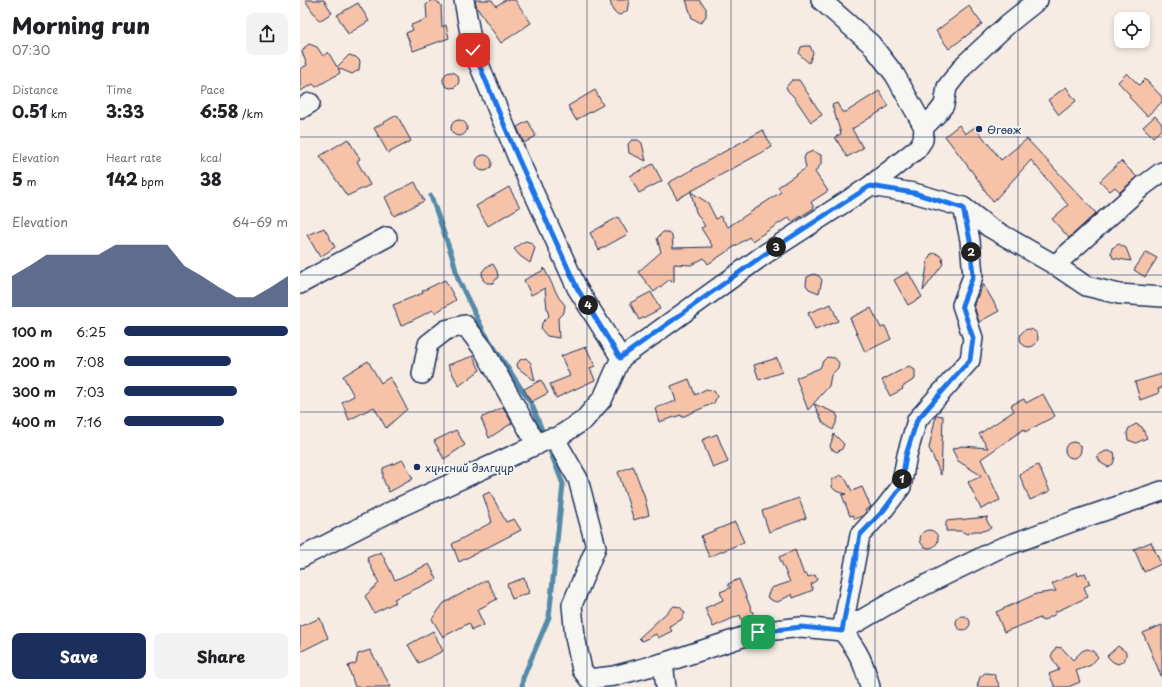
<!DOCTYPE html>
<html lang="en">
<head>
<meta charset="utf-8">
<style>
	:root { --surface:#fff; --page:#f2f2f2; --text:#202124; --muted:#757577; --accent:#1b2f5e }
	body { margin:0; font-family:"Playpen Sans",sans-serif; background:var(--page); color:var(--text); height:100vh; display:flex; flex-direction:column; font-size:15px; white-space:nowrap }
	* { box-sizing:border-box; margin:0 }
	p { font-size:13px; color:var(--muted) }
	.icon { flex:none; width:22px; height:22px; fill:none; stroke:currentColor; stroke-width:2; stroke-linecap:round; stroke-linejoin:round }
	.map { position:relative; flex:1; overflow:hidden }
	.drawer { display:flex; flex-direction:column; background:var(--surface); width:300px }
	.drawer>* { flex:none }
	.tools { position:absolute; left:814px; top:12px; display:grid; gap:8px }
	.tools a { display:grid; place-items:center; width:36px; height:36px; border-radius:8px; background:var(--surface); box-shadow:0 2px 6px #0003; font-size:20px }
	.pin { position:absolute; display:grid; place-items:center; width:34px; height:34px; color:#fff; margin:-17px; border-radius:8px; box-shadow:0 2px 6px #0006 }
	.km { position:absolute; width:20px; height:20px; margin:-10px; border-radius:50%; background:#222; color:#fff; font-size:11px; line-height:20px; text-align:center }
	.round { display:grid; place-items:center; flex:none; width:42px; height:42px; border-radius:8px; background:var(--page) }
	.overview { display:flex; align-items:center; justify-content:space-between; height:68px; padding:0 12px }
	h1 { font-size:22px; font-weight:800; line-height:30px }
	.stats { display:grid; grid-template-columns:repeat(3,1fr); gap:6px; height:68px; padding:4px 12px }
	.stats div { display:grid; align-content:center }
	.stats b { font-size:17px; font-weight:800 }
	.stats small { font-size:11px; font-weight:400 }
	.stats p { font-size:11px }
	.chart { height:112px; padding:8px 12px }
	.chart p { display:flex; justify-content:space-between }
	.chart svg { width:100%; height:72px; margin-top:4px; fill:var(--accent); opacity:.7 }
	.button { display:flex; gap:8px; margin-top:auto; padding:8px 12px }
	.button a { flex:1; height:46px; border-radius:8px; background:var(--accent); color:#fff; font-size:16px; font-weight:800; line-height:46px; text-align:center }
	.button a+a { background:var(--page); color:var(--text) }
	ul { padding:0 12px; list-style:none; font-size:13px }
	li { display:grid; grid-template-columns:64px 48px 1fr; align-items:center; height:30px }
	li i { height:10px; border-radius:5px; background:var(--accent) }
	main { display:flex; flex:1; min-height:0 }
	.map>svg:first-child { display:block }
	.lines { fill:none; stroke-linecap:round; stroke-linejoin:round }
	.stream { stroke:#558ba9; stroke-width:5 }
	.building { fill:#f7c3a8; stroke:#1b2f5e }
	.minor-casing { stroke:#1b2f5e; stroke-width:22 }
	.minor { stroke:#f6f6f2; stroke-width:19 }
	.route-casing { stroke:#fff; stroke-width:8 }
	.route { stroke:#1a73e8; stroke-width:5 }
	.grid { fill:none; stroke:#1b2f5e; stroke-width:1; stroke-opacity:0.55 }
	.poi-dot { fill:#1b2f5e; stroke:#f6f6f2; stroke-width:1.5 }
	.labels { text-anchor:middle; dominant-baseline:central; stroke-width:3.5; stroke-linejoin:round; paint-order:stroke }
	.poi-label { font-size:11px; fill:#1b2f5e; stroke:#f6f6f2; text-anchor:start }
</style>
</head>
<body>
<main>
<section class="drawer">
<div class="overview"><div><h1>Morning run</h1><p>07:30</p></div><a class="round"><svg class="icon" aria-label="share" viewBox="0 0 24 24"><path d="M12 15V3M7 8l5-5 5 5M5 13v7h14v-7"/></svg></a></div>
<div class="stats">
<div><p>Distance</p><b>0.51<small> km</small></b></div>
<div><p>Time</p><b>3:33</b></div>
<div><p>Pace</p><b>6:58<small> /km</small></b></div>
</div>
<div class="stats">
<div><p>Elevation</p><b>5<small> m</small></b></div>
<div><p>Heart rate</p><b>142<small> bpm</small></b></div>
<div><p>kcal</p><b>38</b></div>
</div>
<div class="chart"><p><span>Elevation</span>64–69 m</p>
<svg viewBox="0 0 160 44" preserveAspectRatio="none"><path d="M0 44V25L10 19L20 12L30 12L40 12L50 12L60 6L70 6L80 6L90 6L100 19L110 25L120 32L130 38L140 38L150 32L160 25V44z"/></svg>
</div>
<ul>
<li><b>100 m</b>6:25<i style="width:100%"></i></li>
<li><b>200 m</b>7:08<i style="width:65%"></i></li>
<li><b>300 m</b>7:03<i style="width:69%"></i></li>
<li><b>400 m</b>7:16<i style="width:61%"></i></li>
</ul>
<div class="button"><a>Save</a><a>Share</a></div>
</section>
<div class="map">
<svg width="862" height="687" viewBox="0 0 862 687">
	<rect width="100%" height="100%" fill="#f6ece3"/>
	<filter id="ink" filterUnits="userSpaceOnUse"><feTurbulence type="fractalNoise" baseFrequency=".025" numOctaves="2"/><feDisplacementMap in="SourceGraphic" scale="8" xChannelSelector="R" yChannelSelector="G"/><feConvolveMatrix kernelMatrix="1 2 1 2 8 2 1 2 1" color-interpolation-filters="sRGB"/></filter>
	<g filter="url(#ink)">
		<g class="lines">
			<path class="stream" d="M131 196 153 259 158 279 184 332 232 405 263 484 249 617 223 678 222 687"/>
		</g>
		<path class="building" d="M5 0H24L32 13 19 21Z
			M135 0 141 5 142 27 146 25 149 38 113 51 106 33 113 30 111 25 127 19 126 5 130 1Z
			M175 0H192L196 6 205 0H215L231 23 201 43 177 8Z
			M310 0H329L327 11 320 15 315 13 312 9Z
			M386 0H399L406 8V16L401 23 392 18Z
			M58 3 69 21 48 34 37 15Z
			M669 6 682 24 649 49 636 31Z
			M9 44 17 47 23 56 28 52 37 67 49 55 56 57 60 61 59 70 52 74 38 68 40 73 16 87 13 84 0 91V69L7 65 2 52 5 47Z
			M505 46H510L513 53 509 63 499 54 501 47Z
			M143 80a8 8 0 1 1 16 0a8 8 0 1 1-16 0Z
			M827 73 839 85 845 79 862 97V102L847 116 829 97 830 95 818 82Z
			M492 80H499L522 115 511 122 494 97 488 91 486 87Z
			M766 87 776 101 759 115 748 100Z
			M295 90 303 105 276 120 268 106Z
			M579 91 589 106 552 129 563 148 547 157 535 137 541 134 532 105 537 103 542 112H546Z
			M97 115 111 141 88 153 74 128Z
			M855 116 862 124V129L853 137 843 127Z
			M151 128a8 8 0 1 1 16 0a8 8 0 1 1-16 0Z
			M228 121 236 136 224 143 217 127Z
			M659 125 665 134 675 127 701 160 727 139 796 213 769 238 752 219 768 205 731 160 693 202 676 177 645 136Z
			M463 130 472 147 377 199 368 183Z
			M48 139 60 159 57 161 70 185 47 196 20 156Z
			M332 140H338L342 143 346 161 329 153 328 144Z
			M513 151 521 155V164L515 172 528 191 511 202 514 208 492 222 489 217 452 241 449 237 408 264 404 258 391 265 374 264V281L371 282 370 279 354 292 338 272 361 252 357 238 363 232H368L372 235 373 248 413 247 401 228 405 226 396 212 391 192 408 203 416 219 420 216 428 227 481 192 478 187 506 168 504 158 506 154Z
			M176 163a8 8 0 1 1 16 0a8 8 0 1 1-16 0Z
			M821 161 837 177 820 192 815 187 810 191 800 181Z
			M353 164 362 181 339 193 330 176Z
			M115 182 124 201 94 216 85 197Z
			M209 187 220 207 188 226 176 206Z
			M318 217 328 234 299 250 290 233Z
			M24 228 35 247 20 257 7 235Z
			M226 241 232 243 235 248 230 263 220 256 214 249 221 243Z
			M819 244 826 248 831 261 813 258 811 253 812 248Z
			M846 252 857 258 845 277 834 270Z
			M636 253 642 257 643 264 623 291 628 259 631 254Z
			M193 264 197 271 198 277 193 283H187L183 280 182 272 186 267Z
			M244 268 259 298 265 305 264 312 258 318 259 338 247 336 241 329 242 323 249 316 247 309 245 288 231 295 224 280 244 270Z
			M608 272 622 297 608 305 594 280Z
			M514 274 519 276 522 280 519 293 509 289 506 285 507 277Z
			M145 280 156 300 135 313 133 310 101 326 93 305 123 293 122 291Z
			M683 284 699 311 679 322 674 305Z
			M351 292 360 309 339 320 330 303Z
			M531 304 538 321 515 330 508 313Z
			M571 308 581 328 585 326 591 339 565 352 550 318Z
			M720 338a9 9 0 1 1 18 0a9 9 0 1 1-18 0Z
			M286 347 295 366 290 368 295 380 256 398 250 384 270 376 261 356Z
			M173 356 180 370 159 386 148 365Z
			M527 357 535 358 539 363 538 368 531 375 529 386 508 410 496 378 520 368 523 361Z
			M226 358 231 363 235 381 218 368 217 364 220 360Z
			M477 358 482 372 459 380 454 365Z
			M68 361 81 383 90 377 107 409 86 428 74 407 49 420 42 402 54 396 43 376Z
			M609 366 615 370V379L602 387 603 389 590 396 582 380Z
			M862 374V388L858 389 859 393 840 400 835 382Z
			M389 379 395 395 406 389 414 391 417 396 414 403 382 417 381 415 359 422 355 408 376 401 371 386Z
			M241 380 248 393 231 402 224 389Z
			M743 394 755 416 725 432 724 429 681 459 700 500 681 509 668 482 682 476 658 461 652 449 662 446 688 448 679 434 714 411 711 405 724 399 726 403Z
			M514 404 536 413 538 418 533 430 523 423Z
			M203 407 212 423 189 438 181 418Z
			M636 415 643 416 641 475 629 448Z
			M836 424 842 427 847 438 836 443 828 440 827 433 829 428Z
			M156 430 165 445 144 459 134 441Z
			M417 434 428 462 413 468 402 440Z
			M534 434 544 444 542 449 537 452 531 449 530 446Z
			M765 450a8 8 0 1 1 16 0a8 8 0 1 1-16 0Z
			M806 451 814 452 815 457 813 464 808 467 801 463 797 456Z
			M103 460 113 479 89 492 83 479V468Z
			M738 465 750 491 730 500 719 474Z
			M333 466 344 495 349 515 334 520 318 472Z
			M540 475 545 478 552 491 562 487 571 507 565 510 566 512 562 516 555 519 553 515 550 516 542 495 546 494 536 491 532 487V480Z
			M190 492 206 522 214 519 221 530 159 562 152 544 192 522 183 495Z
			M499 498 506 518 469 532 462 511Z
			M688 517 686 519 691 528 683 531H674L667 534 661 531H646V521Z
			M435 522 444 542 409 557 401 536Z
			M620 539a9 9 0 1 1 18 0a9 9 0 1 1-18 0Z
			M851 542 861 564 844 572 834 549Z
			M495 550 504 575 507 574 508 577 515 575 517 580 511 584 513 590 493 598 492 594 478 602 473 601 467 597 471 588 490 582 479 557Z
			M81 552 95 580 129 564 137 579 94 599 96 602 74 613 65 596 79 583 67 558Z
			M777 572 778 576 785 573 790 584 784 587 788 597 755 612 756 614 742 621 740 618 704 632 696 612 736 594 756 591 752 584Z
			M224 578 229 593 212 599 207 584Z
			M439 579 454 616 442 621 440 615 413 627 405 608 423 600 420 592 430 588 428 584Z
			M187 580 197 599 177 610 184 625 172 630 169 623 143 637 132 619 144 603Z
			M374 606 380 607 385 613 381 620 369 626 372 631 358 638 356 634 342 641 339 638Z
			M656 623a7 7 0 1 1 14 0a7 7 0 1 1-14 0Z
			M20 618 28 638 0 652V627Z
			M862 625V678L843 633Z
			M133 631 143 651 119 663 108 645Z
			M818 646 826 652V656L824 661 818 664 813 662 807 656Z
			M756 647 762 648 773 660 782 651 787 649 793 651 798 657 791 665 776 671 780 682 768 687H755L749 674 759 670 751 656Z
			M70 650 91 687H55L48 666 56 663 58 654Z
			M685 673 694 674 700 687H677L680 677Z"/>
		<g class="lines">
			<defs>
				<path id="minor" d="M164 0 173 50 218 158 277 288 321 358
					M521 0 571 44 595 75 624 127 623 140 617 149 570 186 614 193 663 207 689 227 755 265 786 286 819 294 862 297
					M0 109 10 103
					M624 127 637 114 644 105 647 87 665 64 708 24 738 0
					M755 265 843 186 862 172
					M0 284 87 237
					M122 374 128 344 146 330 165 325 184 350 237 445
					M255 439 278 479 296 547 272 605 275 637 282 670 289 679 314 676 363 663 458 632 501 627 542 631 599 598 698 549 777 520 862 491
					M0 558 102 506 251 438 255 439 284 420 303 398 321 358 465 254 570 186
					M542 631 560 535 584 509 601 487 607 455 617 420 670 360 673 338 662 305 673 276 670 240 663 207
					M542 631C558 650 564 663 570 687
					M363 663 366 687"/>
			</defs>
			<use href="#minor" class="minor-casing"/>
			<use href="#minor" class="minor"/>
		</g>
	</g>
	<g class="lines" filter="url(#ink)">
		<defs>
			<path id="route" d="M173 50 218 158 277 288 320 358 465 254 570 186 614 193 663 208 670 240 673 276 662 305 673 338 670 360 617 420 606 455 601 487 584 510 560 535 542 631 501 627 458 632"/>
		</defs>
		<use href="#route" class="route-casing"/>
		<use href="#route" class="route"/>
	</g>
	<path class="grid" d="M144 0V687M287 0V687M431 0V687M575 0V687M718 0V687M0 137H862M0 275H862M0 412H862M0 550H862"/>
	<g class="poi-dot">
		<circle cx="679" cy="129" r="4"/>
		<circle cx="117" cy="467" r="4"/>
	</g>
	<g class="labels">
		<g class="poi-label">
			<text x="687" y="129">Өгөөж</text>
			<text x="125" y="467">хүнсний дэлгүүр</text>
		</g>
	</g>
</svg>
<div class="tools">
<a><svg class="icon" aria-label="locate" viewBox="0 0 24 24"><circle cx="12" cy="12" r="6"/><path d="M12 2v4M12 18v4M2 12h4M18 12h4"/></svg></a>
</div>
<div class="pin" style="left:458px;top:632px;background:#1e9e55"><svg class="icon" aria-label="arrive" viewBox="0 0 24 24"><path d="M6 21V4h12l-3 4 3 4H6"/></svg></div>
<div class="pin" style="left:173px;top:50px;background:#d93025"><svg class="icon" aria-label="check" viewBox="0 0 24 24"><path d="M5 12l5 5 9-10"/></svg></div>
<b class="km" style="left:602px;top:479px">1</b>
<b class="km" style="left:671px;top:252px">2</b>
<b class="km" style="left:476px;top:247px">3</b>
<b class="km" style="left:288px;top:305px">4</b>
</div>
</main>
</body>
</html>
